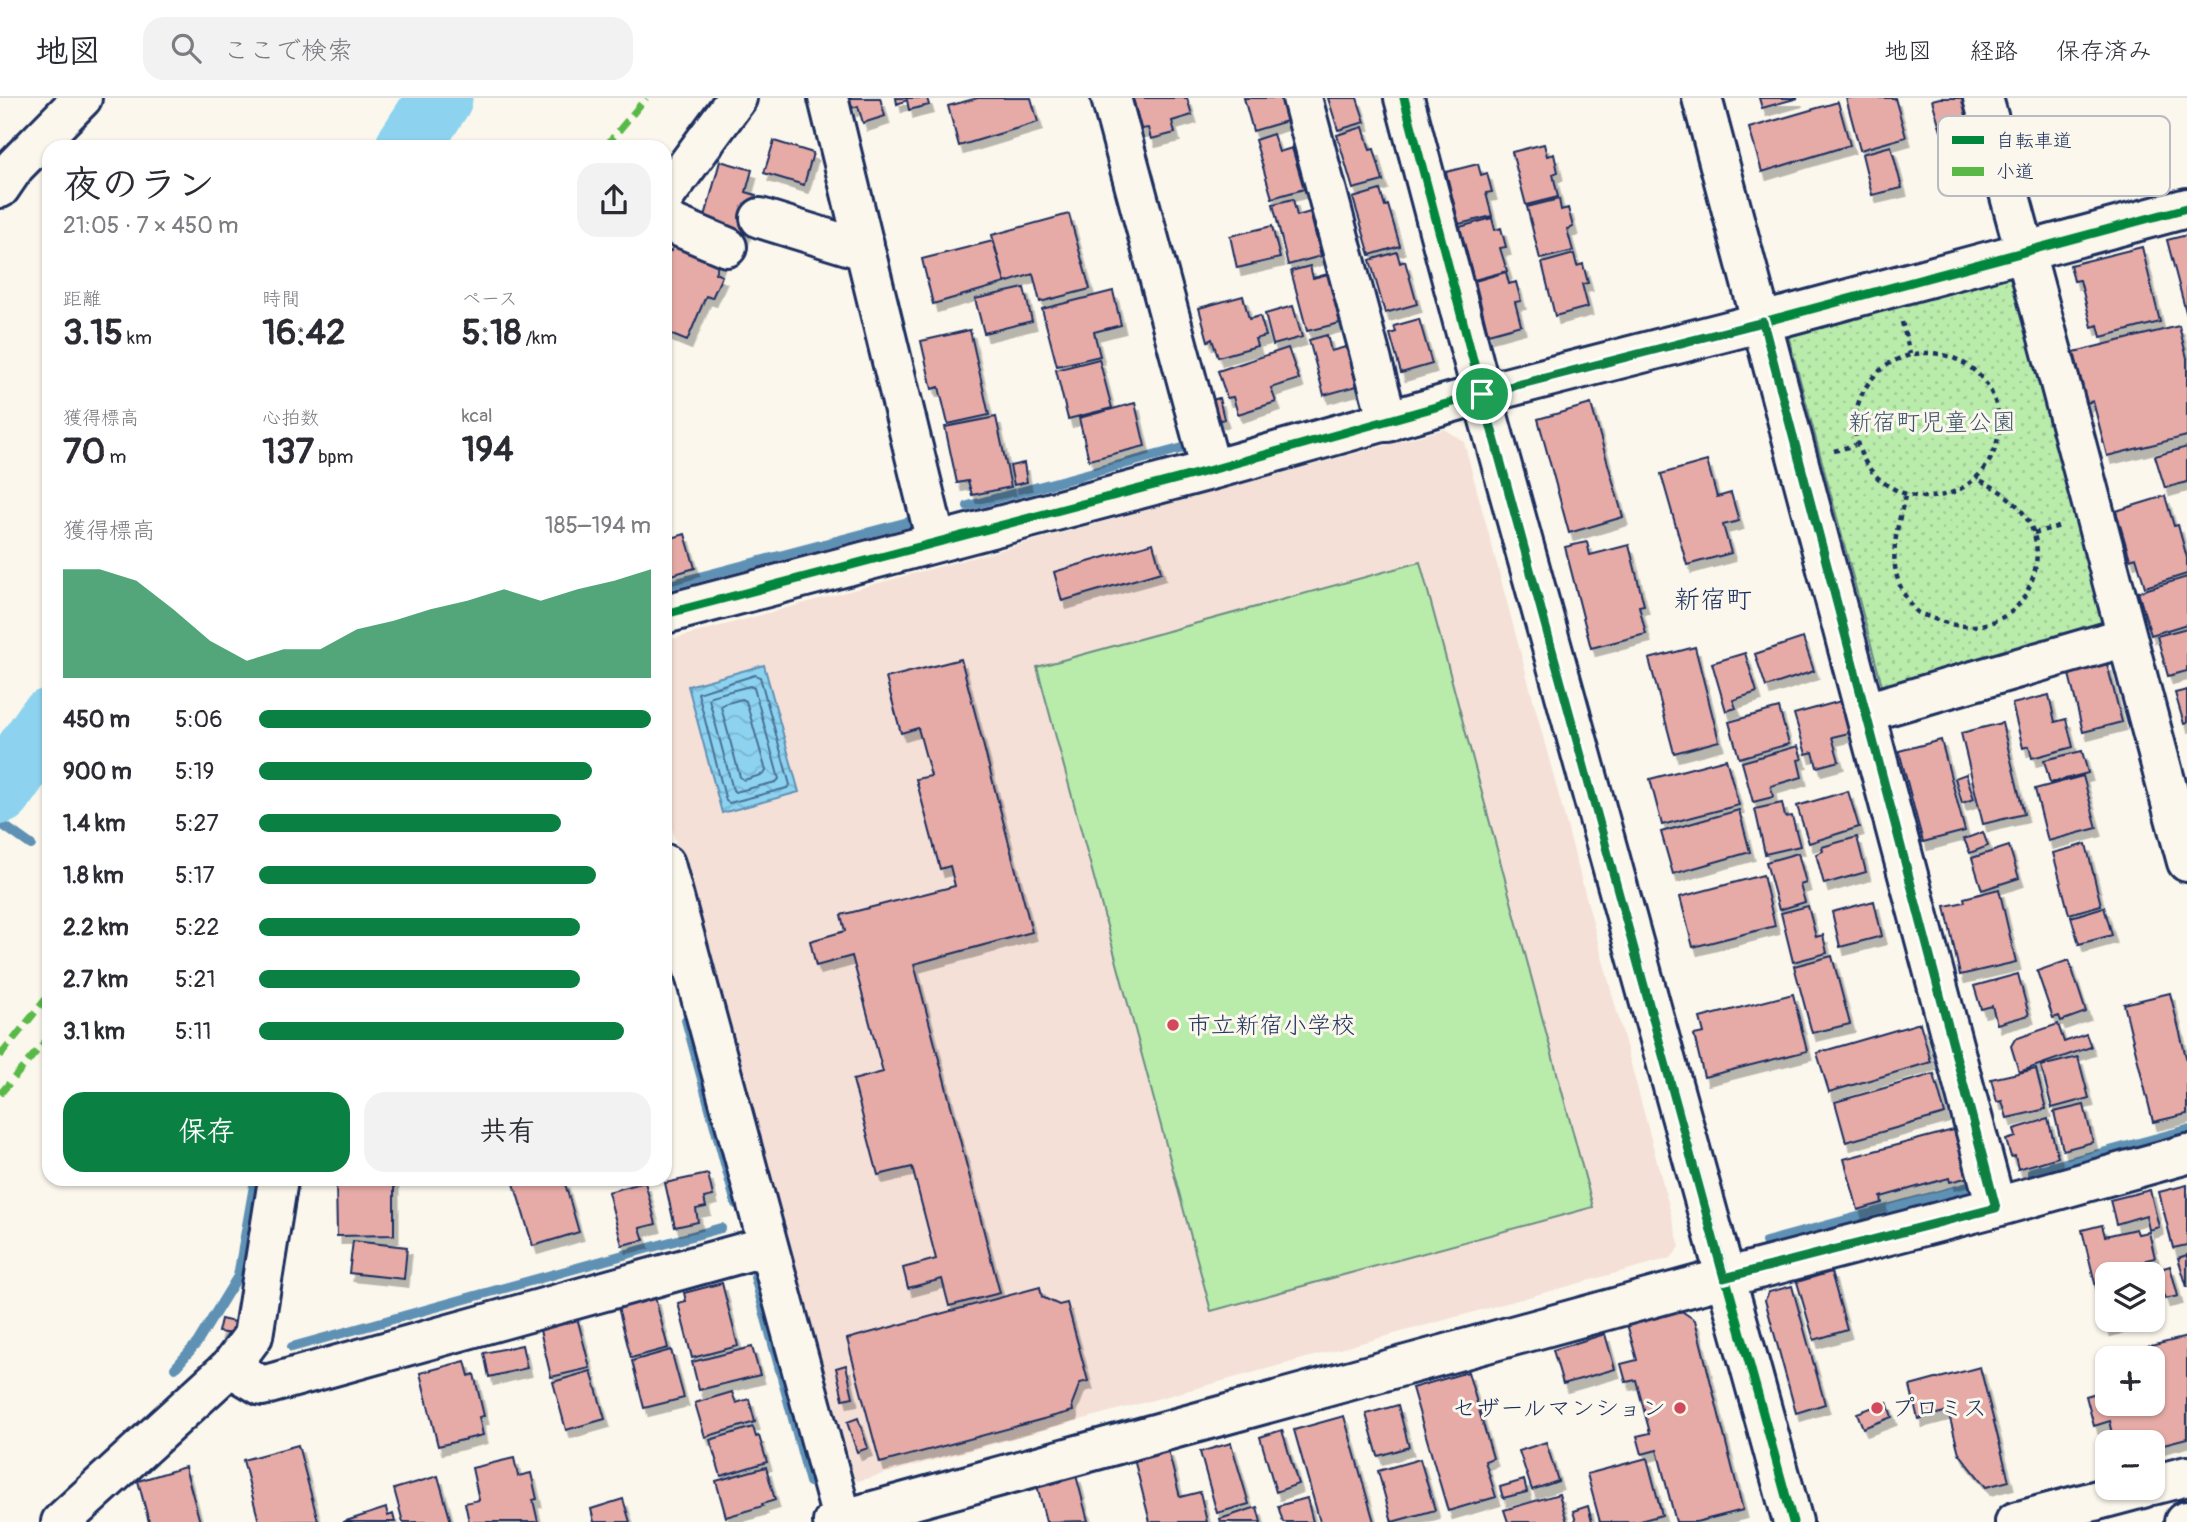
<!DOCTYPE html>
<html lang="ja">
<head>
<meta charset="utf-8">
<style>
	:root { --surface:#fff; --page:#f2f2f3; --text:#2b2b33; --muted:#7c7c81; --line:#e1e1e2; --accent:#0b8043 }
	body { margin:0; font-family:Pangolin,"Klee One",sans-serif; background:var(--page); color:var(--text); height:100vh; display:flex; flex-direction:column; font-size:26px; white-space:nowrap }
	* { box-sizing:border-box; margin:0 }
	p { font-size:23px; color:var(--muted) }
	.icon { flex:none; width:38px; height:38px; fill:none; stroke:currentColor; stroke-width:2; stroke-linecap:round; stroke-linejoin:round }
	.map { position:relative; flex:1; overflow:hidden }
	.drawer { position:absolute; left:42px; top:42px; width:630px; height:1046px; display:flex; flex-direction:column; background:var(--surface); border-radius:21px; box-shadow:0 2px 5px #0004 }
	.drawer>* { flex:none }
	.controls { position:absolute; left:2095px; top:1164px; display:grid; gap:14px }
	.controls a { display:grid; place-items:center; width:70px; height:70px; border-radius:14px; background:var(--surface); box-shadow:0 2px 5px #0004; font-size:35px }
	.pin { position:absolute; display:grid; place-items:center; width:60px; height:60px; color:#fff; margin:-30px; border:4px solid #fff; border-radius:50%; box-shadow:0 2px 7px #0007 }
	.round { display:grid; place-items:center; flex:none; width:74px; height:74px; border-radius:21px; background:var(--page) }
	.head { display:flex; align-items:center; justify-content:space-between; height:119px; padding:0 21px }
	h1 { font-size:38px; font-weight:700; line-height:52px }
	.metrics { display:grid; grid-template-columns:repeat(3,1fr); gap:10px; height:119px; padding:7px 21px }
	.metrics div { display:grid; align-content:center }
	.metrics b { font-size:35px; font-weight:700 }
	.metrics small { font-size:19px; font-weight:400 }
	.metrics p { font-size:19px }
	.chart { height:196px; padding:14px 21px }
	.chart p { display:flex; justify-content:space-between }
	.chart svg { width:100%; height:126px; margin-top:7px; fill:var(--accent); opacity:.7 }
	.button { display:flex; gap:14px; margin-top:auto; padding:14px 21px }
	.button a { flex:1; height:80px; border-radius:21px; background:var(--accent); color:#fff; font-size:28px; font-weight:700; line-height:80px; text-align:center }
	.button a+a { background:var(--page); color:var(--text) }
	ul { padding:0 21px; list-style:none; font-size:23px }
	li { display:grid; grid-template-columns:112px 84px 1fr; align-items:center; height:52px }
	li i { height:18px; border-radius:9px; background:var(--accent) }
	header { display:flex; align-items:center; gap:42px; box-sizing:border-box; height:98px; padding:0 35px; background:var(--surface); border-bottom:2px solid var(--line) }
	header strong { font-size:33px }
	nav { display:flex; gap:38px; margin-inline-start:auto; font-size:24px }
	.search { width:490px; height:63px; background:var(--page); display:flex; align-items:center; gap:18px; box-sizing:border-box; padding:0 24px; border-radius:21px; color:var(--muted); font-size:26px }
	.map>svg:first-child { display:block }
	.built { fill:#f5e0d7 }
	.green { fill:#b9ebab; stroke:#6a8d84; stroke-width:2 }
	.park { fill:url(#park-dots); stroke:#6a8d84; stroke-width:2 }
	.water { fill:url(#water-waves); stroke:#5f91b5; stroke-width:2 }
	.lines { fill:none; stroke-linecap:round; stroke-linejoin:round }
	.shore { stroke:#497198; stroke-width:2 }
	.stream { stroke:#5f91b5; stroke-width:10 }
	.river { stroke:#8dd3ef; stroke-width:65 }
	.building { fill:#e6aba7; stroke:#1b2f5e; stroke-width:2; filter:url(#shadow) }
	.minor-casing { stroke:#1b2f5e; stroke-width:44 }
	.highway-casing { stroke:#1b2f5e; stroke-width:44 }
	.path { stroke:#1b2f5e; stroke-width:4.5; stroke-dasharray:5 5; stroke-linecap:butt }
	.minor { stroke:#fbf7ec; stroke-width:38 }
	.highway { stroke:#fbf7ec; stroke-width:38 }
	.quiet { stroke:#58b947; stroke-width:7; stroke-dasharray:14 7; stroke-linecap:butt }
	.cycleway-casing { stroke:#fbf7ec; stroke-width:13 }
	.cycleway { stroke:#00873e; stroke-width:9 }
	.route-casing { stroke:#fff; stroke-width:14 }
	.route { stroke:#0b8043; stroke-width:9 }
	.poi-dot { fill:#d1495b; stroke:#fbf7ec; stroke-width:2.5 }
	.labels { text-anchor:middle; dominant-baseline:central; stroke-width:6; stroke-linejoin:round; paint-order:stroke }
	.park-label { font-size:24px; fill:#3b556d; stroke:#fbf7ec }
	.poi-label { font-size:24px; fill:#1b2f5e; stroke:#fbf7ec; text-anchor:start }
	.neighbourhood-label { font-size:26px; fill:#1b2f5e; stroke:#fbf7ec }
	.key { fill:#fbf7ec; stroke:#b8bbc1; stroke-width:2 }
	.key-label { font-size:19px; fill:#1b2f5e }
</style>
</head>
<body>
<header>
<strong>地図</strong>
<div class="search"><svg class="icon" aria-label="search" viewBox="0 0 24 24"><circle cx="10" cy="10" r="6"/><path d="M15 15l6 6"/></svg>ここで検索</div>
<nav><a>地図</a><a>経路</a><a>保存済み</a></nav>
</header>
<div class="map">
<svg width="2187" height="1424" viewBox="0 0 2187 1424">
	<defs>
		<pattern id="park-dots" width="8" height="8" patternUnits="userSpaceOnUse" patternTransform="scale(1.75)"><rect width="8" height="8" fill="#b9ebab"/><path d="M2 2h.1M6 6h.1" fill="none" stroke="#9eca96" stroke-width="1.8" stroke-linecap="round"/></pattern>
		<pattern id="water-waves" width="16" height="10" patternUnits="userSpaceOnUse" patternTransform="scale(1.75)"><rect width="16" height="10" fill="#8dd3ef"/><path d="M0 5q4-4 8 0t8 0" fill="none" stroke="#79b5cf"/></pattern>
		<filter id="shadow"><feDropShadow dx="4.5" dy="8" stdDeviation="0" flood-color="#0004"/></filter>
	</defs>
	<rect width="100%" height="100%" fill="#fbf7ec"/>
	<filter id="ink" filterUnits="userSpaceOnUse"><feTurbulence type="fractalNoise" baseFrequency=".0143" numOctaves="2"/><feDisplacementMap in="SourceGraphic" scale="14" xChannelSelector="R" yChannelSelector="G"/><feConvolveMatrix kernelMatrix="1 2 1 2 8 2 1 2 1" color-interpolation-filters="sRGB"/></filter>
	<g filter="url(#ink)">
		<path class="built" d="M1445 331 1464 344 1680 1149 1671 1160 858 1383 848 1379 665 705V543Z"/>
		<path class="green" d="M1420 464 1593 1109 1211 1213 1037 569Z"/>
		<path class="park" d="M2013 176 2108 535 1884 595 1788 237Z"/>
		<path class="water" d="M764 567 799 694 722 715 688 588Z"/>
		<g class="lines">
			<path class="shore" d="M755 577 760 579 790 687 787 690 729 705 726 703 698 595Z
				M750 588 754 590 779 681 776 684 735 694 733 692 709 601 711 598Z
				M742 601 746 603 766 673 764 676 744 682 740 679 721 609 724 606Z"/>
			<path class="stream" d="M968 408 1183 350
				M665 488 912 423
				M0 725 31 747
				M665 843 670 861
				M686 922 736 1106
				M2032 1074 2187 1032
				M1766 1144 1968 1089
				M755 1179 810 1384
				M292 1249 721 1130
				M175 1270 197 1245 238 1178 255 1082"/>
			<path class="river" d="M408 49 440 0
				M0 694 49 623"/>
		</g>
		<path class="building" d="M850 0H880L885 18 863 25 858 8 852 10Z
			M896 0H927L929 7 909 12 907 2 897 6Z
			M978 0H1031L1038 24 959 48 948 8Z
			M1133 0H1187L1192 17 1172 23 1175 35 1151 41 1148 30 1141 31Z
			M1244 0H1281L1287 23 1253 33Z
			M1328 0H1357L1365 24 1338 32Z
			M1759 0H1798L1762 10Z
			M1846 0H1895L1906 39 1860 52Z
			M1940 0H1964L1971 24 1941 33 1932 2Z
			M1838 4 1850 47 1762 74 1749 30Z
			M1363 29 1370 52 1374 51 1383 83 1353 91 1337 37Z
			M1273 36 1279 54 1292 50 1304 91 1272 100 1255 42Z
			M774 43 813 55 804 87 764 75Z
			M1544 46 1547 58 1554 56 1558 74 1553 76 1558 99 1526 107 1512 54Z
			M1891 48 1902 90 1872 97 1862 56Z
			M720 63 752 72 746 94 756 97 743 141 702 130Z
			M1478 66 1481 77 1487 75 1492 94 1486 95 1492 118 1459 126 1446 74Z
			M1380 92 1385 108 1388 107 1400 148 1370 157 1353 100Z
			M1293 101 1297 118 1310 114 1321 158 1288 167 1273 106Z
			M1559 101 1561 112 1568 110 1573 129 1567 131 1573 153 1540 161 1527 109Z
			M1069 116 1090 191 1040 204 1033 176 1005 185 992 137Z
			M1492 120 1495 132 1501 130 1506 149 1500 150 1507 173 1474 182 1460 129Z
			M1272 128 1280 160 1237 170 1230 138Z
			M2187 137V218L2167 142Z
			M675 143 723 155 715 175 722 178 712 200 706 198 687 243 665 234V150L671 153Z
			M993 143 1005 185 933 206 922 161Z
			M2142 149 2160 224 2101 239 2098 227 2092 229 2080 182 2074 183 2070 167Z
			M1397 154 1400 165 1405 163 1417 206 1385 215 1370 162Z
			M1574 156 1577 168 1583 166 1588 185 1582 186 1588 209 1555 218 1542 165Z
			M1310 168 1313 180 1328 176 1340 225 1307 233 1291 173Z
			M1506 174 1509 186 1516 184 1521 203 1515 204 1521 227 1488 236 1475 183Z
			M1024 190 1032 223 984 235 975 201Z
			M1113 193 1121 227 1094 234 1100 258 1057 268 1042 211Z
			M1243 198 1249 221 1260 218 1266 238 1255 241 1257 248 1218 259 1212 241 1208 243 1199 210Z
			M1293 208 1302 239 1273 247 1265 216Z
			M1419 221 1432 266 1401 275 1390 236 1396 234 1394 228Z
			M2179 228 2187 260V338L2107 358 2093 303 2087 305 2074 254Z
			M970 232 989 317 948 326 939 289 932 291 921 243Z
			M1327 237 1331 253 1346 249 1357 288 1324 297 1309 242Z
			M1288 250 1299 281 1271 290 1276 304 1238 316 1233 299 1227 300 1218 273Z
			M1099 261 1112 310 1068 321 1056 272Z
			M1219 300 1224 321 1221 322 1217 320 1212 302Z
			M1135 305 1145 348 1089 362 1079 320Z
			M1591 306 1623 419 1569 435 1538 321Z
			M996 319 1011 389 972 397 968 383 957 385 945 329Z
			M2187 349V384L2165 390 2155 358Z
			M1707 363 1717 399 1731 395 1739 423 1723 427 1731 455 1687 467 1661 376Z
			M1024 365 1027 384 1014 387 1010 368Z
			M2165 398 2174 428 2178 427 2187 460V476L2145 489 2136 459 2130 461 2116 413Z
			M685 436 695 470 665 479V442Z
			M1587 444 1590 457 1629 447 1644 507 1639 508 1646 536 1591 550 1565 449Z
			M1153 445 1161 474 1062 503 1054 474Z
			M2187 479V526L2151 537 2138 494Z
			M2187 530V573L2168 578 2157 538Z
			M1803 540 1814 573 1766 589 1755 556Z
			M1695 549 1719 643 1674 655 1649 561Z
			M1745 555 1757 594 1733 602 1736 610 1726 613 1712 565Z
			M961 561 1032 834 914 866 1000 1195 949 1208 942 1181 908 1190 903 1170 936 1161 912 1069 878 1077 853 982 883 974 852 858 816 868 810 843 845 833 841 817 955 788 950 768 940 771 916 681 931 678 918 630 901 635 886 580Z
			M2107 566 2122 624 2083 634 2069 576Z
			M2187 592V625L2184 626 2175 595Z
			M2049 597 2055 624 2066 621 2073 649 2032 660 2029 648 2023 650 2012 606Z
			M1841 603 1849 635 1832 639 1839 663 1817 669 1813 654 1806 656 1794 616Z
			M1779 610 1789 646 1739 660 1729 624Z
			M2002 625 2024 716 1983 726 1961 635Z
			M1941 642 1965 733 1923 744 1899 653Z
			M1798 648 1802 661 1798 662 1802 679 1771 688 1773 699 1753 704 1742 664Z
			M2082 653 2088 675 2050 685 2044 662Z
			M1726 661 1739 707 1662 727 1650 681Z
			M1966 676 1974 701 1962 705 1955 680Z
			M2083 678 2097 730 2048 743 2035 691Z
			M1848 693 1859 729 1809 745 1797 708Z
			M1782 705 1785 719 1792 718 1800 748 1765 756 1755 711Z
			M1739 712 1750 754 1673 776 1661 734Z
			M1983 734 1988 748 1970 755 1964 741Z
			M1857 739 1866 774 1824 786 1816 756 1823 753 1822 749Z
			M2086 746 2101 807 2069 816 2053 755Z
			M2009 748 2019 780 1982 792 1972 760Z
			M1798 755 1806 785 1800 787 1805 804 1779 812 1766 764Z
			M1763 777 1775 828 1693 849 1680 799Z
			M1999 791 2016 864 1960 877 1945 808 1965 804 1964 800Z
			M1874 803 1882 838 1840 849 1832 814Z
			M1808 808 1816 839 1823 837 1827 855 1793 864 1781 815Z
			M2104 809 2112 837 2079 846 2071 819Z
			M1832 858 1850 926 1812 935 1794 868Z
			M2069 862 2086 914 2061 923 2059 918 2053 920 2037 873Z
			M2018 876 2029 917 1997 926 1992 908 1981 911 1974 888Z
			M2170 895 2187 963V1016L2153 1024 2124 906Z
			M1793 896 1807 953 1704 979 1694 937 1704 935 1700 920Z
			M1920 925 1931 964 1829 994 1817 955Z
			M2058 926 2064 944 2086 936 2091 949 2019 974 2011 948 2015 941Z
			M2078 959 2089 1000 2052 1010 2041 968Z
			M2036 971 2046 1011 2007 1020 2002 1003 1997 1004 1991 981Z
			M1934 976 1945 1016 1846 1044 1835 1004Z
			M2084 1007 2093 1044 2063 1052 2054 1014Z
			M2048 1021 2058 1059 2018 1071 2015 1058 2011 1059 2006 1042 2016 1039 2014 1031Z
			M1957 1031 1969 1079 1950 1084 1949 1080 1881 1099 1882 1105 1858 1112 1844 1061Z
			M708 1076 713 1098 704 1100 706 1109 696 1111 698 1124 675 1129 665 1085Z
			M336 1082H394V1137L337 1138Z
			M513 1082H564L579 1134 533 1148Z
			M645 1084 656 1126 640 1130 644 1142 622 1147 608 1094Z
			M2187 1087V1147L2173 1150 2159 1094Z
			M2150 1092 2159 1129 2149 1132 2146 1117 2116 1126 2110 1102Z
			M2102 1127 2105 1138 2136 1131 2138 1136 2149 1134 2155 1160 2146 1162 2150 1176H2107V1222H2130V1224L2106 1230 2082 1132Z
			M353 1143 407 1149 404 1181 349 1175Z
			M2187 1157V1189L2178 1160Z
			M2170 1168 2178 1198 2165 1201 2157 1172Z
			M1831 1174 1847 1232 1814 1242 1797 1184Z
			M722 1185 738 1248 692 1260 678 1205 686 1203 684 1195Z
			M1792 1188 1825 1306 1796 1315 1765 1202 1769 1194Z
			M1040 1189 1042 1199 1059 1207 1067 1205 1088 1283 1080 1285 1072 1306 1073 1313 880 1365 847 1241Z
			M655 1199 668 1250 631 1260 618 1209Z
			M1680 1212 1695 1222 1743 1412 1696 1424H1676L1657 1352 1642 1356 1637 1338 1650 1335 1636 1282 1626 1284 1621 1266 1637 1262 1627 1226Z
			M577 1219 590 1270 551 1279 539 1228Z
			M221 1221 234 1224 232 1236 218 1234Z
			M1605 1236 1615 1271 1563 1286 1553 1252Z
			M2187 1239V1340L2152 1349V1344H2115L2110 1323 2094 1328 2086 1298 2103 1293 2097 1271 2107 1268V1306H2152V1260H2123L2122 1255Z
			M522 1247 527 1270 489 1279 484 1255Z
			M752 1249 760 1277 699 1292 692 1264Z
			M671 1252 684 1300 644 1310 632 1263Z
			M465 1263 469 1278 474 1276 484 1318 479 1319 483 1337 438 1348 420 1275Z
			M846 1267 853 1299 843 1301 836 1270Z
			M1980 1269 2009 1383 1986 1389 1959 1355 1948 1313 1918 1321 1910 1288Z
			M591 1273 605 1321 566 1332 553 1284Z
			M1468 1274 1493 1360 1485 1363 1496 1399 1448 1413 1412 1290Z
			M732 1294 736 1305 749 1301 755 1324 705 1339 695 1305Z
			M1887 1304 1892 1319 1863 1330 1857 1315Z
			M1398 1307 1409 1349 1378 1358 1366 1316Z
			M1344 1318 1374 1424H1320L1294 1332Z
			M858 1320 868 1350 857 1354 847 1324Z
			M753 1329 756 1339 759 1338 767 1364 721 1378 710 1342Z
			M1282 1332 1298 1386 1276 1394 1260 1339Z
			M1546 1344 1558 1383 1532 1392 1519 1353Z
			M1231 1345 1249 1406 1217 1415 1200 1354Z
			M298 1347 318 1423 259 1424 243 1362Z
			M1168 1352 1180 1399 1200 1394 1207 1424H1150L1134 1361Z
			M514 1360 518 1378 531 1375 537 1401 533 1402 538 1424H469L465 1405 479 1402 472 1370Z
			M1647 1360 1662 1417 1636 1424H1600L1587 1376Z
			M1420 1361 1435 1412 1392 1424 1378 1373Z
			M185 1369 200 1424H149L138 1383Z
			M766 1369 775 1402 762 1406 763 1408 726 1419 716 1383Z
			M1076 1377 1088 1423 1046 1424 1037 1387Z
			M438 1378 451 1424H403L394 1391Z
			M1524 1382 1527 1394 1503 1400 1500 1389Z
			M1559 1396 1567 1424H1508L1504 1412Z
			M1307 1400 1313 1424H1283L1278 1408Z
			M623 1401 630 1424H594L591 1411Z
			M1588 1408 1592 1424H1576L1573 1413Z
			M1257 1409 1261 1424H1221L1220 1421Z
			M386 1410 388 1418 393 1416 395 1424H343Z"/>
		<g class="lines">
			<defs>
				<path id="minor" d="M828 0 936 444
					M1111 0 1211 372
					M1302 0 1388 324
					M1404 0 1482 296 1793 1424
					M1702 0 1996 1109
					M1983 0C2054 254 2118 510 2187 764
					M0 90 15 68 82 0
					M665 98 737 0
					M760 120 854 149 864 146
					M665 123 727 149
					M665 516 1211 372 1482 296 1763 224 2187 110
					M1866 614 2126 539
					M665 766 843 1424
					M230 1269 262 1288 767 1148
					M61 1424 230 1269 253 1238 278 1082
					M833 1424 1724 1180 1996 1109 2187 1056"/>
				<path id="highway" d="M2152 1387 2187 1378
					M2015 1424 2143 1390
					M2184 1424 2187 1423"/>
			</defs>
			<use href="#minor" class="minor-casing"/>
			<use href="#highway" class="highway-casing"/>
			<path class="path" d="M1902 224 1910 256
				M1855 327a72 72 0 1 1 144 0a72 72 0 1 1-144 0Z
				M1834 353 1855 347
				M1905 398C1899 424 1889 455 1898 482 1900 490 1911 509 1917 514 1921 517 1928 518 1932 520 1960 531 1982 532 2008 516 2022 507 2029 491 2034 476 2046 430 2017 398 1977 381
				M2034 435 2060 428"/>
			<use href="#minor" class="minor"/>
			<use href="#highway" class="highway"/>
			<path class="quiet" d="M605 49 646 0
				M0 958 49 897
				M0 996 49 939"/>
			<defs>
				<path id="cycleway" d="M1404 0 1482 296 1793 1424
					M665 516 1211 372 1482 296 1763 224 2187 110"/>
			</defs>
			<use href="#cycleway" class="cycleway-casing"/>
			<use href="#cycleway" class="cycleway"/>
		</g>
	</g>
	<g class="lines" filter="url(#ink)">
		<defs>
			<path id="route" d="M1763 224 1996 1110 1724 1180 1482 296Z"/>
		</defs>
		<use href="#route" class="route-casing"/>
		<use href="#route" class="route"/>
	</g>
	<g class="poi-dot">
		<circle cx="1173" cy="927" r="7"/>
		<circle cx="1680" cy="1310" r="7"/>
		<circle cx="1877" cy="1310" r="7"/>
	</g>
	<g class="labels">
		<g class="park-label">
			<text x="1932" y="324">新宿町児童公園</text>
		</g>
		<g class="poi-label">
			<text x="1187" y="927">市立新宿小学校</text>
			<text x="1666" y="1310" text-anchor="end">セザールマンション</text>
			<text x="1891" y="1310">プロミス</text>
		</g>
		<g class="neighbourhood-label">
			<text x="1713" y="502">新宿町</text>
		</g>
	</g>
	<rect x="1938" y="18" width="232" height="80" rx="10" class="key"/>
	<rect x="1952" y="38" width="32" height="8" fill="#00873e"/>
	<rect x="1952" y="69" width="32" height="9" fill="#58b947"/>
	<g class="key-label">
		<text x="1996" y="49">自転車道</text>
		<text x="1996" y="80">小道</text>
	</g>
</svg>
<div class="controls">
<a><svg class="icon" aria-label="layers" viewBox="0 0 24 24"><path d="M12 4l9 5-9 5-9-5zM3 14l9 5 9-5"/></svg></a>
<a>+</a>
<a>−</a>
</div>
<div class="pin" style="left:1482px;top:296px;background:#1e9e55"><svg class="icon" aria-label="arrive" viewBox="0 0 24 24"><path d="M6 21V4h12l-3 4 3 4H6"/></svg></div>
<section class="drawer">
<div class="head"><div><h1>夜のラン</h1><p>21:05 · 7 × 450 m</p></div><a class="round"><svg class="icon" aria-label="share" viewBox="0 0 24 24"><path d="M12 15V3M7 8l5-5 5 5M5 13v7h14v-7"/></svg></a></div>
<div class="metrics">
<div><p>距離</p><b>3.15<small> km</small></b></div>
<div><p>時間</p><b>16:42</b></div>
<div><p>ペース</p><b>5:18<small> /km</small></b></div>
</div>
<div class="metrics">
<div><p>獲得標高</p><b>70<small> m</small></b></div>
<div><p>心拍数</p><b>137<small> bpm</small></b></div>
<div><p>kcal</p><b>194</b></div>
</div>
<div class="chart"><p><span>獲得標高</span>185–194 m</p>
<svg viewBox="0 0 160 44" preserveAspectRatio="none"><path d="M0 44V6L10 6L20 10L30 20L40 31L50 38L60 34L70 34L80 27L90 24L100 20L110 17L120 13L130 17L140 13L150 10L160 6V44z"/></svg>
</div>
<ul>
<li><b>450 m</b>5:06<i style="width:100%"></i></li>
<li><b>900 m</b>5:19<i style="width:85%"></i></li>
<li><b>1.4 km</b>5:27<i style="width:77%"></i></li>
<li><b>1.8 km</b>5:17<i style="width:86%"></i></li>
<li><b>2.2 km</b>5:22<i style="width:82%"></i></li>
<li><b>2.7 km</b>5:21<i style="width:82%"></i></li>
<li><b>3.1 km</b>5:11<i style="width:93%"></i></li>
</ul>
<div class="button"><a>保存</a><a>共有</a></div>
</section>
</div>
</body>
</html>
